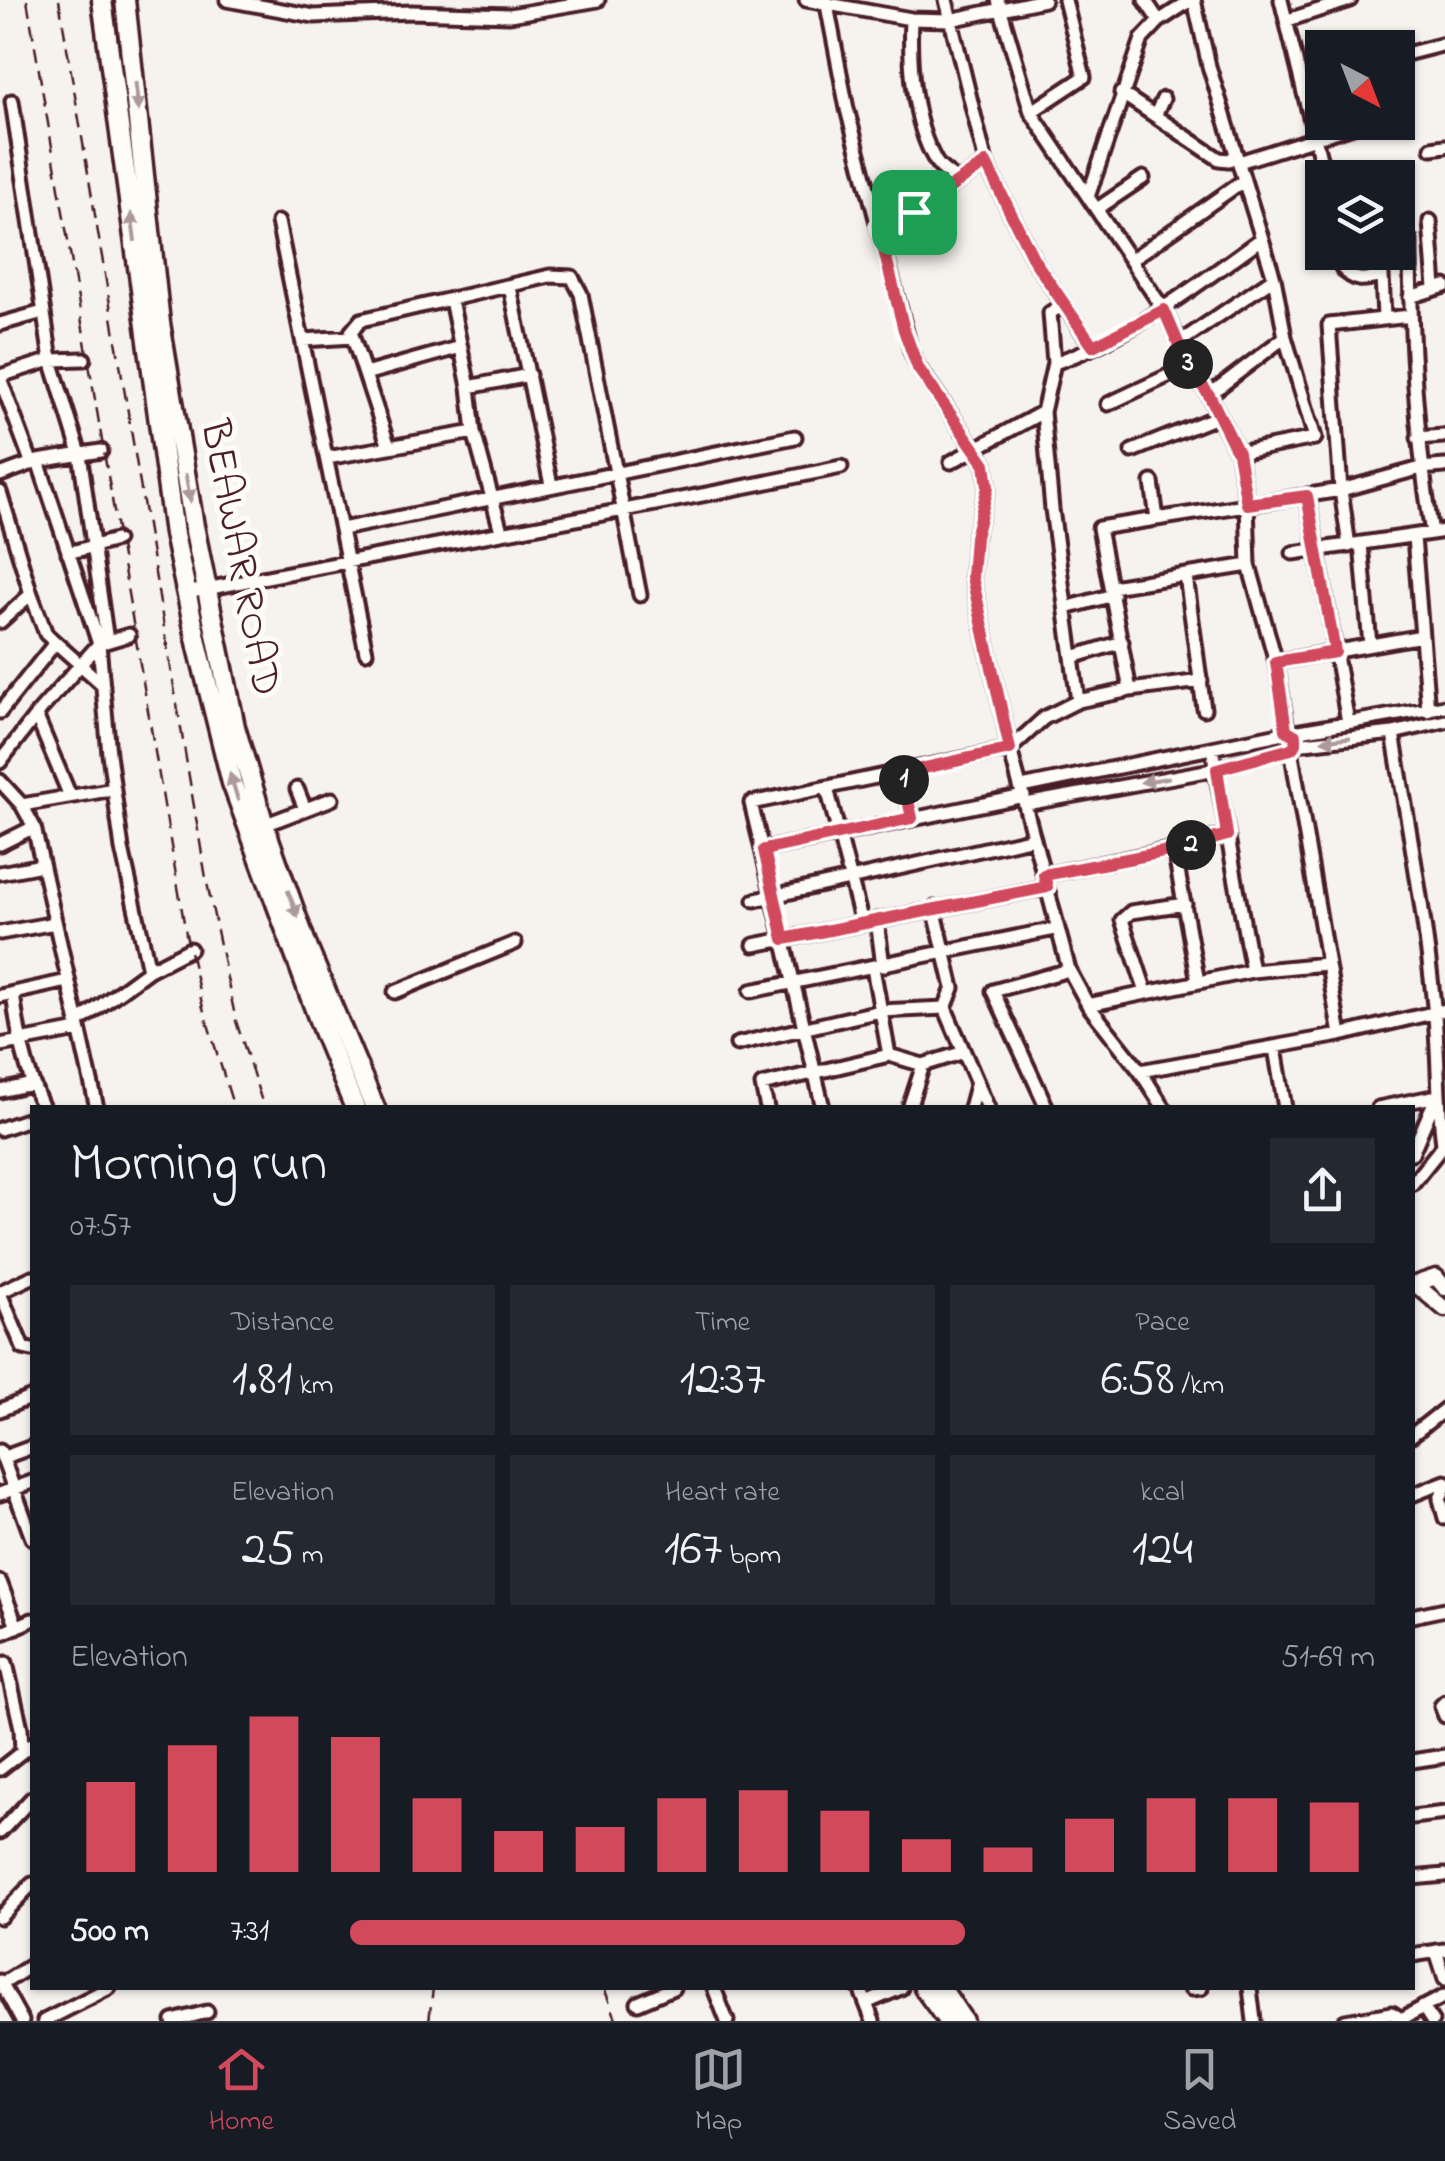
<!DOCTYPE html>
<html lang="en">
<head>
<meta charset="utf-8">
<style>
	:root { --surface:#171b24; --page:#242831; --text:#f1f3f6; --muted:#9ea1a6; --line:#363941; --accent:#d1495b }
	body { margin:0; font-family:"Indie Flower",sans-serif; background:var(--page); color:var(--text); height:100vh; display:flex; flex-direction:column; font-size:38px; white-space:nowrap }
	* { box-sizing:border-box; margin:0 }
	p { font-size:32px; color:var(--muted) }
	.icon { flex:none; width:55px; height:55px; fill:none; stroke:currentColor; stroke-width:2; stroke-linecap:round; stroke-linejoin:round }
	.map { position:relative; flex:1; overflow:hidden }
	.sheet { position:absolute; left:30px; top:1105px; width:1385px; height:885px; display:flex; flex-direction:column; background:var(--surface); border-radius:0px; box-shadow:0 2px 8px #0004 }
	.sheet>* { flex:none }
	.needle { width:65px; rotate:138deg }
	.controls { position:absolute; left:1305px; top:30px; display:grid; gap:20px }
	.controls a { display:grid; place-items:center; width:110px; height:110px; border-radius:0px; background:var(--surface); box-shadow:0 2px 8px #0004; font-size:50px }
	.pin { position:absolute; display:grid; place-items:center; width:85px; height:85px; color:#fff; margin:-42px; border-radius:20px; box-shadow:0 5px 15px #0006 }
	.km { position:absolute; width:50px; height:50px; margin:-25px; border-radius:50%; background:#222; color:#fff; font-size:28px; line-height:50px; text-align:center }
	.round { display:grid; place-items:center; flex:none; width:105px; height:105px; border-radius:0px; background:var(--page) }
	.summary { display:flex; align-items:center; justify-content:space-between; height:170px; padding:0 40px }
	h1 { font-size:55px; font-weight:600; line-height:75px }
	.stats { display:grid; grid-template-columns:repeat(3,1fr); gap:15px; height:170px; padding:10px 40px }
	.stats div { display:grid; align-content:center; border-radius:0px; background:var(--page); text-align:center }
	.stats b { font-size:50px; font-weight:600 }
	.stats small { font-size:28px; font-weight:400 }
	.stats p { font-size:28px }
	.chart { height:280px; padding:20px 40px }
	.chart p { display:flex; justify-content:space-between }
	.chart svg { width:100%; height:180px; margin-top:10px; stroke:var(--accent); stroke-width:6 }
	ul { padding:0 40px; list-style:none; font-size:32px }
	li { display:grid; grid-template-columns:160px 120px 1fr; align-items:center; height:75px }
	li i { height:25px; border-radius:12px; background:var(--accent) }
	.tab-bar { display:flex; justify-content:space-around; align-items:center; height:140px; border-top:2px solid var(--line); background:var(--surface); font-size:28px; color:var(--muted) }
	.tab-bar a { display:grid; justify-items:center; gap:5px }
	.tab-bar .active { color:var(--accent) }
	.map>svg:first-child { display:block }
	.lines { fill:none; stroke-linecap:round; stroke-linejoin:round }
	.minor-casing { stroke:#4a1f2b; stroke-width:19 }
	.tertiary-casing { stroke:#4a1f2b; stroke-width:21 }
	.primary-casing { stroke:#4a1f2b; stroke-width:25 }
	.minor { stroke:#fdfcf7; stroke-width:11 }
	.tertiary { stroke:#fdfcf7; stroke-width:14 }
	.primary { stroke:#fdfcf7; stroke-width:18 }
	.rail { stroke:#4a1f2b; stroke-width:2.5; stroke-dasharray:15 8; stroke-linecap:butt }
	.oneway { fill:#ac999b }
	.route-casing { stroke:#fff; stroke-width:20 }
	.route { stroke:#d1495b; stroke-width:12 }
	.labels { text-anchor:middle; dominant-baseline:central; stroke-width:10; stroke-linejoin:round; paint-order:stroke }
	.street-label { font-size:42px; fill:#4a1f2b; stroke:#fdfcf7 }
</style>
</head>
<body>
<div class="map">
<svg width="1445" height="2021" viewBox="0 0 1445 2021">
	<rect width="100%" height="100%" fill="#f6f3ef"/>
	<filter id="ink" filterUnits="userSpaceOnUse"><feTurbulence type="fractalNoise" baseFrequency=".01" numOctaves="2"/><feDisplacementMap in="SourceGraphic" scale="20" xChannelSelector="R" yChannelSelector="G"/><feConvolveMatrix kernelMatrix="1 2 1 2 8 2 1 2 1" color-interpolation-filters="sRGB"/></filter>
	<g filter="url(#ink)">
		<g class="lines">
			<defs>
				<path id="minor" d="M227 0 314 16 411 12 510 15 598 0
					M806 0 911 19 950 20 1044 0
					M826 0 847 109 911 351 918 367 985 464 988 487 975 537 972 577 1010 749 1069 970 1088 1005 1140 1071 1164 1108
					M946 0 986 163 1034 260 1093 347
					M998 0 1031 112 1164 310 1189 366 1209 395 1238 453 1247 504 1249 565 1276 662 1287 730 1294 732 1297 740 1291 749 1340 1035
					M1145 0 1159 21
					M1194 0 1209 66 1274 278 1285 337 1315 438 1238 453
					M1281 0 1325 178
					M911 19C909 62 913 122 935 160 939 169 951 175 958 181
					M1288 20 1350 0
					M1398 56 1445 44
					M1121 93 1219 159 1229 160 1235 156
					M12 101 51 360 80 454 107 641
					M1031 112 1084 77 1065 0
					M1155 116 1163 99
					M1432 148 1445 146
					M1239 162 1366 122
					M1089 194 1142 39 1159 21 1191 0
					M1097 209 1143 178
					M1430 221 1435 288
					M278 222 366 652
					M878 227 914 212 986 163
					M1410 240C1410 338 1416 436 1432 533
					M1342 252V268C1355 283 1364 280 1382 276
					M1381 255 1384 317
					M1131 260 1243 181
					M510 287 551 485
					M1410 297 1445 286
					M451 300 469 387 474 432 501 531
					M0 324 43 312
					M303 340 353 337
					M1180 342 1274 278
					M1054 363 1050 313 1064 304
					M365 374 461 347
					M0 376 51 360 84 359
					M0 378 32 464
					M469 387 529 375
					M1209 395 1285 337
					M1108 404 1189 366
					M1043 412 1052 509 1078 701
					M1418 438 1443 436
					M389 447 351 332 361 320 550 276 572 277 581 294 640 595
					M1132 451 1219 416
					M327 458 474 432
					M38 461 99 644 109 754 122 849 149 970
					M951 462 1043 412 1054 363C1131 337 1196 286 1261 239
					M0 475 38 461 101 451
					M1152 482 1157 519
					M0 492 31 594 0 622
					M1307 495 1348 722
					M342 529 795 437
					M1414 537 1428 711
					M1361 544 1370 645
					M1349 546 1341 490 1329 325 1410 316
					M68 553 116 540
					M1293 553 1445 531
					M1186 576 1204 709
					M1112 587 1249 565
					M186 593C404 549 623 513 841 467
					M31 594 46 634 103 685
					M1066 608 1113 595
					M1073 657 1122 642
					M1276 662 1422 636
					M1130 690 1099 528 1341 490 1421 468 1445 466
					M0 712 55 643
					M36 715 70 796
					M1294 732 1445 706
					M1393 733C1408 824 1425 914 1434 1006 1439 1052 1437 1098 1443 1144
					M1296 744 1393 733 1445 721
					M1212 748 1252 971
					M0 762 36 715 99 644 129 635
					M902 773 912 818
					M0 781 22 805 34 827 97 1108
					M1022 787 1279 734
					M827 788 862 923
					M297 789 305 809
					M1026 804 1217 769 1284 749
					M22 805 114 789
					M264 825 332 799
					M0 844 34 827
					M1174 849 1198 982
					M763 850 1024 796
					M0 873 42 865
					M1044 875 1174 849 1227 835
					M755 900 1034 838
					M934 908 953 988 945 1008 988 1108
					M877 920 883 966
					M0 933 55 923
					M754 945 1047 887
					M873 968 889 1055
					M751 991 1055 929
					M395 992 515 943
					M1146 992 1122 920 1131 912 1185 904
					M13 993C18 1034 25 1070 43 1108
					M0 996 67 981
					M1088 1005 1252 971 1326 964
					M77 1023 149 970 190 949
					M737 1044 880 1011 945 1008
					M0 1045 78 1030
					M1275 1048 1285 1108
					M1140 1071 1340 1035 1445 1010
					M0 1091 32 1084
					M767 1108 762 1085 889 1055 923 1065 964 1052
					M823 1108 751 803 1010 749 1044 718 1078 701 1130 690 1201 681
					M909 1108 923 1065
					M970 1108 977 1082
					M1047 1108 993 991 1069 970
					M1378 1108 1437 1096
					M0 1129 32 1118
					M1412 1153 1435 1100
					M1412 1184 1445 1143
					M0 1292 32 1277
					M0 1293 23 1348 32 1350
					M0 1410 32 1397
					M1412 1435 1445 1409
					M0 1451 32 1538
					M2 1458 32 1447
					M1445 1487 1440 1499 1445 1518
					M0 1494 32 1482
					M1412 1495 1445 1482
					M0 1582 17 1627
					M1412 1616 1445 1609
					M0 1634 32 1620
					M6 1663 21 1728 22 1751
					M1445 1702 1441 1706 1445 1716
					M1412 1761 1445 1756
					M0 1769 32 1744
					M1412 1817 1445 1813
					M0 1832 32 1798
					M1412 1878 1445 1875
					M0 1917 32 1884
					M1436 1951 1445 1979
					M1412 1955 1445 1950
					M0 1981 22 2021
					M2 1984 32 1965
					M714 1988 727 2021
					M860 1988 873 2021
					M1250 1988 1254 2021
					M1191 1989 1201 1988
					M638 2003 673 1988
					M866 2003 901 1988
					M1423 2007 1432 2021
					M44 2021 109 1988
					M173 2021 207 2012
					M1345 2021 1392 2013 1401 2019 1445 1996"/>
				<path id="tertiary" d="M1415 1284 1445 1309
					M1412 1285 1436 1277 1445 1288"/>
				<path id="primary" d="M102 0 174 534 198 647 232 783 323 1031 355 1108
					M125 0 160 323 194 526 235 727 264 825 308 949 375 1108
					M924 1988 948 2021
					M941 1988 963 2021"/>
			</defs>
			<use href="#minor" class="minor-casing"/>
			<use href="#tertiary" class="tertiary-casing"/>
			<use href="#primary" class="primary-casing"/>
			<use href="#minor" class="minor"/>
			<use href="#tertiary" class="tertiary"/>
			<use href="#primary" class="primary"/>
			<path class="rail" d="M27 0 186 934 203 1008 234 1108
				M59 0 206 878 236 1021 264 1108
				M604 1988 617 2021
				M429 2021 433 1988"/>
		</g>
		<defs><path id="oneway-solid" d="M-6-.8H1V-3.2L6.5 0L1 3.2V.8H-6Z" transform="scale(2.5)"/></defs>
		<g class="oneway">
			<use href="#oneway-solid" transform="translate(137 97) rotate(84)"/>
			<use href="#oneway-solid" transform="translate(133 227) rotate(-98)"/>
			<use href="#oneway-solid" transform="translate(188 488) rotate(80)"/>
			<use href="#oneway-solid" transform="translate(1336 739) rotate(174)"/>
			<use href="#oneway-solid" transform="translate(1155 780) rotate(170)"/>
			<use href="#oneway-solid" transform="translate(234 787) rotate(-107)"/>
			<use href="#oneway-solid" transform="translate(293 904) rotate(69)"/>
		</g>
	</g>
	<g class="lines" filter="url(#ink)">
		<defs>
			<path id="route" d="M986 163 1034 260 1093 346 1164 310 1188 366 1209 395 1238 453 1247 504 1307 496 1335 652 1276 662 1286 730 1296 736V744L1291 749 1217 769 1227 835 1174 850 1044 875 1047 887 784 939 764 850 912 818 902 773 1010 749 972 577 975 537 988 487 985 464 918 368 904 330 878 226 914 212Z"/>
		</defs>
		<use href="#route" class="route-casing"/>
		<use href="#route" class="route"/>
	</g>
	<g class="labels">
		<g class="street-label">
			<text transform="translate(239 558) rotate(79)">BEAWAR ROAD</text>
		</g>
	</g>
</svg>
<div class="controls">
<a><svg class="needle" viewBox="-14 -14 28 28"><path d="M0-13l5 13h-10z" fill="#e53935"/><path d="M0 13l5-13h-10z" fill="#9ea1a6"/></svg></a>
<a><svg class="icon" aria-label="layers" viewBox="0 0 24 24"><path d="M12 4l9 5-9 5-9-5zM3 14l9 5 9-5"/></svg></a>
</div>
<div class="pin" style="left:914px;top:212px;background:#1e9e55"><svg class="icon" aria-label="arrive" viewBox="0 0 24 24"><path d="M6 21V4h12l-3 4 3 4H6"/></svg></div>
<b class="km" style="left:904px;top:780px">1</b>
<b class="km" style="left:1191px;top:845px">2</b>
<b class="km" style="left:1188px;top:364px">3</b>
<section class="sheet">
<div class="summary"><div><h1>Morning run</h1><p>07:57</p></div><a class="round"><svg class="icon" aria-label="share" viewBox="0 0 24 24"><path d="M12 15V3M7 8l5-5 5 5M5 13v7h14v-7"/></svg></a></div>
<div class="stats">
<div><p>Distance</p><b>1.81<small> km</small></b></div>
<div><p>Time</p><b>12:37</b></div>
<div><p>Pace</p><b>6:58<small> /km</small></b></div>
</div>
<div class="stats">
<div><p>Elevation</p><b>25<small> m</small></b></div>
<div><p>Heart rate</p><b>167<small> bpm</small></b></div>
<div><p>kcal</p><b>124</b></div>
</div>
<div class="chart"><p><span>Elevation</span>51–69 m</p>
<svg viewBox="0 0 160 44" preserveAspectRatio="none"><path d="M5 44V22M15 44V13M25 44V6M35 44V11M45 44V26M55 44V34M65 44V33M75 44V26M85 44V24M95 44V29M105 44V36M115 44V38M125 44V31M135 44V26M145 44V26M155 44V27"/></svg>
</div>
<ul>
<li><b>500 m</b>7:31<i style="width:60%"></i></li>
</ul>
</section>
</div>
<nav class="tab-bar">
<a class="active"><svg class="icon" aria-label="home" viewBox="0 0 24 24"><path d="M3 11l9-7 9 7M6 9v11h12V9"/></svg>Home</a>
<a><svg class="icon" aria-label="map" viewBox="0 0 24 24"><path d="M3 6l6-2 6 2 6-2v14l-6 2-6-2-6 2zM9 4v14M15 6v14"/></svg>Map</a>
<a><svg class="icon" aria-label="saved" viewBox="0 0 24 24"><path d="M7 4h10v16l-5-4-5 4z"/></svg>Saved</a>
</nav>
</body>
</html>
